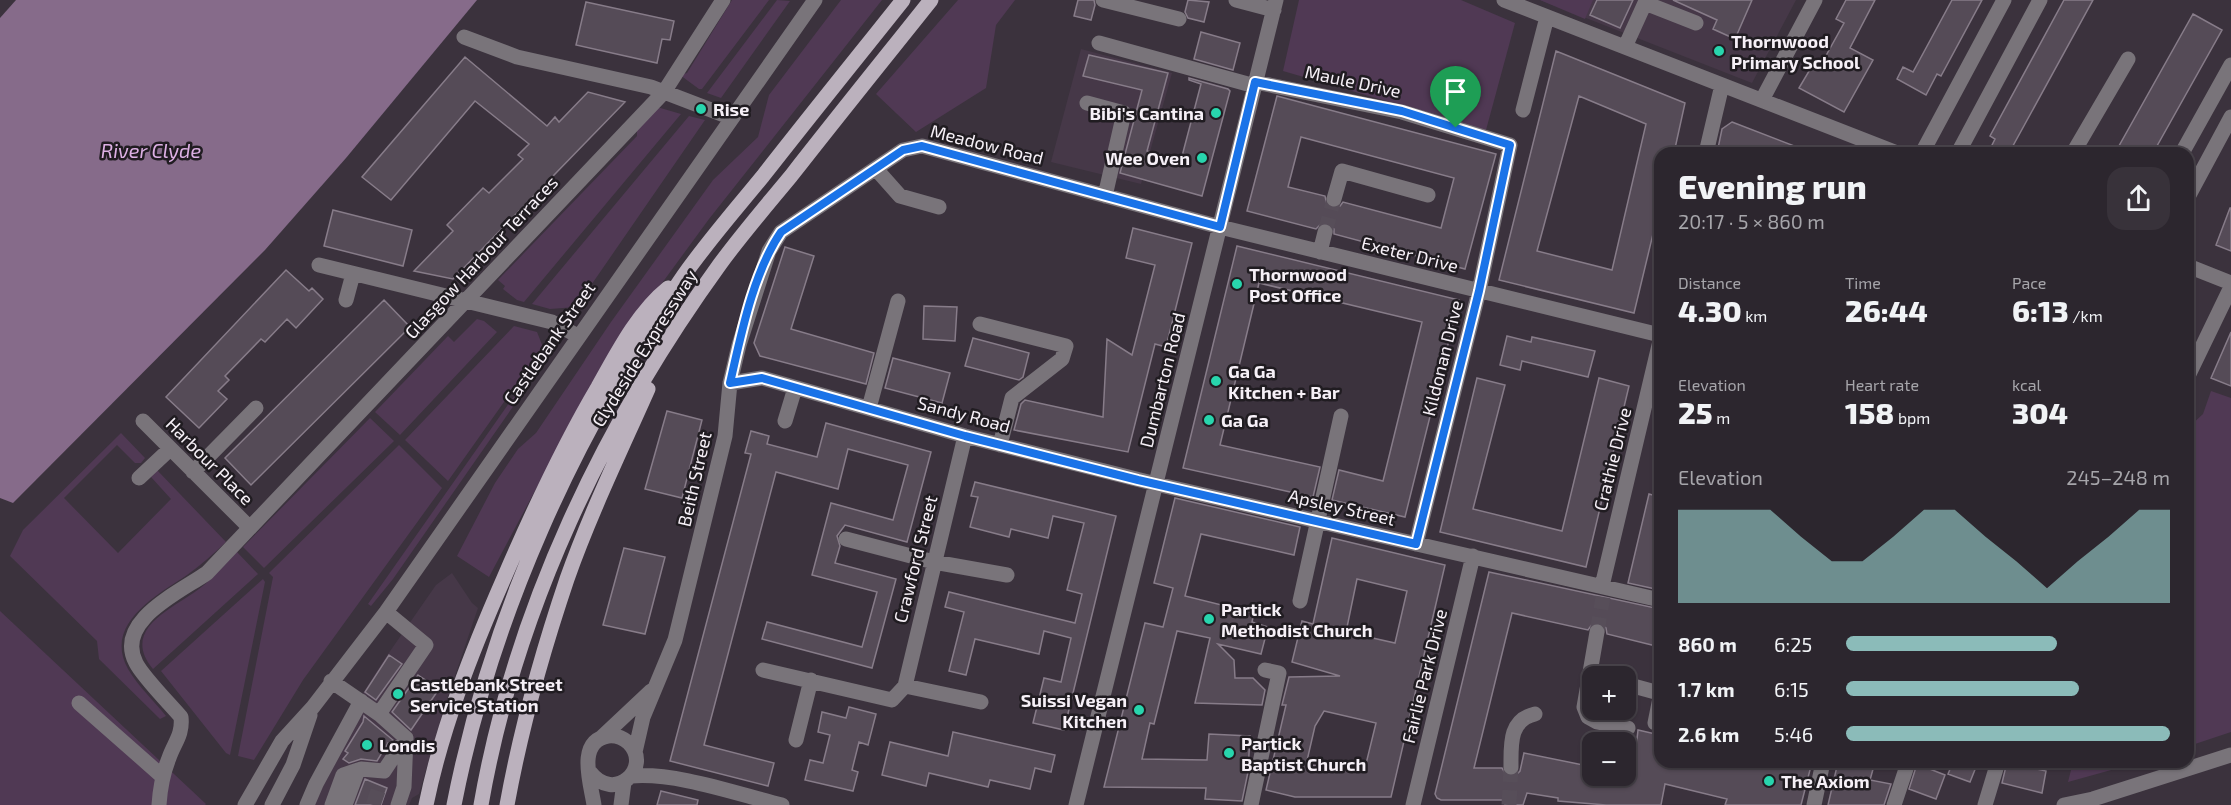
<!DOCTYPE html>
<html lang="en">
<head>
<meta charset="utf-8">
<style>
	:root { --surface:#2c262e; --page:#38323a; --text:#f1f3f6; --muted:#a6a5aa; --line:#48434a; --accent:#8bbbb9 }
	body { margin:0; font-family:"Exo 2",sans-serif; background:var(--page); color:var(--text); height:100vh; display:flex; flex-direction:column; font-size:22px; white-space:nowrap }
	* { box-sizing:border-box; margin:0 }
	p { font-size:20px; color:var(--muted) }
	.icon { flex:none; width:33px; height:33px; fill:none; stroke:currentColor; stroke-width:2; stroke-linecap:round; stroke-linejoin:round }
	.map { position:relative; flex:1; overflow:hidden }
	.side { position:absolute; left:1654px; top:147px; width:540px; height:621px; display:flex; flex-direction:column; background:var(--surface); border-radius:18px; box-shadow:0 2px 4px #0004,0 0 0 2px var(--line) }
	.side>* { flex:none }
	.buttons { position:absolute; left:1582px; top:666px; display:grid; gap:12px }
	.buttons a { display:grid; place-items:center; width:54px; height:54px; border-radius:12px; background:var(--surface); box-shadow:0 2px 4px #0004,0 0 0 2px var(--line); font-size:30px }
	.pin { position:absolute; display:grid; place-items:center; width:51px; height:51px; color:#fff; margin:-62px -26px; border-radius:50% 50% 50% 0; rotate:-45deg; box-shadow:0 0 6px #0007 }
	.pin .icon { rotate:45deg }
	.round { display:grid; place-items:center; flex:none; width:63px; height:63px; border-radius:18px; background:var(--page) }
	.head { display:flex; align-items:center; justify-content:space-between; height:102px; padding:0 24px }
	h1 { font-size:33px; font-weight:800; line-height:45px }
	.stats { display:grid; grid-template-columns:repeat(3,1fr); gap:9px; height:102px; padding:6px 24px }
	.stats div { display:grid; align-content:center }
	.stats b { font-size:30px; font-weight:800 }
	.stats small { font-size:16px; font-weight:400 }
	.stats p { font-size:16px }
	.chart { height:168px; padding:12px 24px }
	.chart p { display:flex; justify-content:space-between }
	.chart svg { width:100%; height:108px; margin-top:6px; fill:var(--accent); opacity:.7 }
	ul { padding:0 24px; list-style:none; font-size:20px }
	li { display:grid; grid-template-columns:96px 72px 1fr; align-items:center; height:45px }
	li i { height:15px; border-radius:8px; background:var(--accent) }
	.map>svg:first-child { display:block }
	.built { fill:#463848 }
	.green { fill:#503954 }
	.water { fill:#866b8a }
	.building { fill:#554b57; stroke:#877c89; stroke-width:1.5; fill-rule:evenodd }
	.lines { fill:none; stroke-linecap:round; stroke-linejoin:round }
	.minor-tunnel { stroke:#574e59; stroke-width:15; stroke-dasharray:15 8; stroke-linecap:butt }
	.minor { stroke:#79747a; stroke-width:15 }
	.major { stroke:#bbb1bd; stroke-width:15 }
	.route-casing { stroke:#fff; stroke-width:12 }
	.route { stroke:#1a73e8; stroke-width:8 }
	.poi-dot { fill:#28d5ad; stroke:#201c21; stroke-width:2 }
	.labels { text-anchor:middle; dominant-baseline:central; stroke-width:5; stroke-linejoin:round; paint-order:stroke }
	.poi-label { font-size:18px; font-weight:bold; fill:#f6f0f7; stroke:#201c21; text-anchor:start }
	.street-label { font-size:18px; fill:#f6f0f7; stroke:#201c21 }
	.water-label { font-size:20px; font-style:italic; fill:#ddb0e4; stroke:#201c21 }
</style>
</head>
<body>
<div class="map">
<svg width="2231" height="805" viewBox="0 0 2231 805">
	<rect width="100%" height="100%" fill="#3b323d"/>
	<path class="built" d="M1540 0H1796L1752 83Z
		M1081 49 1172 73 1141 184 1051 162Z
		M452 573 472 603 478 608 444 708 419 794 412 798 409 805H299L333 740 386 657 436 585Z"/>
	<path class="green" d="M732 0H769L702 89H699L680 75 687 73Z
		M777 0 790 1 721 98 707 93Z
		M841 0H882L709 219 602 365 489 577 457 556 495 483 518 449 536 433 611 322 713 180 758 137 769 95Z
		M958 0H1015L996 25 986 88 916 132 876 94Z
		M1299 0H1461L1515 23 1486 130 1283 71Z
		M1540 0H1593L1585 19Z
		M657 107 681 114 524 302 517 300 503 289 505 286 498 280 637 136V129Z
		M689 116 705 120 576 307 550 309 532 304Z
		M477 319 484 321 497 332 400 435 375 412 448 336 454 342Z
		M514 326 537 332 543 347 448 481 405 440Z
		M552 342 551 352 393 579 371 606 368 604Z
		M2211 391 2231 398V732L2189 746V427L2203 414Z
		M370 418 394 441 264 568 243 547Z
		M121 433 145 458 141 463H135L117 445 64 498 118 553 171 499 151 477 157 470 226 542C214 553 201 565 187 575 157 595 103 624 128 669 138 686 154 701 166 716L160 719 99 659 97 641 10 556 23 530Z
		M399 445 442 488 303 680 254 760 238 756 273 577 269 573Z
		M237 552 258 574 153 669C118 627 178 607 204 585 216 575 226 563 237 552Z
		M263 579 265 582 230 755 226 753 161 671Z
		M0 611 206 804 205 805H0Z
		M2073 762H2140L2068 782Z"/>
	<path class="water" d="M16 0H477L346 158 265 250 13 503 0 498V18Z"/>
	<path class="building" d="M1078 0H1094L1095 5 1091 20 1074 16Z
		M1188 0 1209 2 1204 22 1188 18 1185 12Z
		M1597 0H1633L1620 28 1590 15Z
		M1673 0H1752L1735 39 1713 29 1717 20Z
		M1846 0H1875L1850 48 1873 60 1844 112 1799 88 1812 66 1818 70 1844 23 1836 19Z
		M1952 0H1982L1941 76 1937 74 1926 95 1897 79 1903 67 1913 72Z
		M2064 0H2093L2009 153H1988L1995 139 1990 136Z
		M586 2 674 21 670 40 662 39 657 63 576 45Z
		M2193 14 2222 30 2153 153H2115Z
		M1201 32 1240 43 1233 70 1194 59Z
		M1556 51 1685 103 1674 153H1660V205L1634 313 1499 280ZM1579 96 1646 124 1612 270 1537 251Z
		M1089 55 1168 73 1147 151 1181 160 1201 84 1189 80V78L1228 89 1230 91 1202 196 1120 173 1142 90 1083 76Z
		M465 57 547 126 555 117 559 122 588 92 625 102 453 279 414 271 453 231 447 225 483 188 489 193 523 159 518 155 529 144 475 101 391 200 362 177Z
		M1277 96 1496 154 1465 269 1334 234V229L1328 223H1322L1316 229 1247 211ZM1301 137 1454 178 1441 228 1343 202 1340 206 1332 208 1327 205 1325 196 1288 187Z
		M1732 122 1810 152 1809 153H1717L1722 129Z
		M2230 208H2231V251L2216 245Z
		M333 210 412 230 403 266 324 246Z
		M1133 228 1192 243 1166 347 1155 344 1128 452 1014 430 1021 404 1025 400 1103 417 1107 339 1132 355 1155 265 1126 258Z
		M1237 246 1459 300 1405 517 1332 500 1339 470 1383 481 1422 322 1259 283 1220 445 1320 467 1313 497 1183 468Z
		M785 247 814 256 791 329 874 353 866 384 760 356 754 343Z
		M286 270 309 291 312 288 323 299 296 328 287 319 265 342 261 339 225 376 229 380 218 391 227 399 199 428 166 397Z
		M384 300 410 327 251 485 225 458Z
		M924 306 957 307 955 341 923 339Z
		M2231 332V386L2211 378Z
		M1507 336 1531 342 1532 337 1595 351 1588 377 1522 361 1520 370 1500 365Z
		M973 338 1029 353 1023 377 1019 380 965 366Z
		M893 358 950 373 942 403 885 388Z
		M1477 378 1505 385 1473 509 1562 531 1599 378 1629 386 1586 567 1440 532Z
		M667 411 702 420 682 498 645 489Z
		M826 423 931 452 907 542 845 525 837 536 840 546 835 563 896 579 872 668 762 639 767 622 862 647 877 592 812 575 831 503 893 520 908 465 848 449 838 489 776 472 704 745 774 763 768 786 670 761 751 454 745 453 751 431 769 436 767 444 817 457Z
		M975 482 1116 516 1064 730 1033 723 1044 678 1061 682 1071 638 1044 631 1039 654 975 639 966 675 949 671 964 612 945 607 949 592 1075 623 1082 594 1067 590 1084 523 1053 516 1048 538 1011 529 1009 537 970 527 978 497 971 496Z
		M1649 494 1660 497V590L1628 583Z
		M1175 498 1300 527 1294 555 1201 534 1185 596 1254 613 1252 622 1268 627 1261 654 1218 644 1234 660 1235 678H1253L1265 690 1262 705 1195 703 1210 638 1177 631 1154 724 1150 723 1142 759 1207 760 1209 734 1250 736 1248 772 1242 801 1205 799 1206 788 1104 787 1145 623 1163 627 1173 588 1154 583Z
		M1332 538 1445 565 1391 797H1295L1266 790 1286 705H1282L1289 677 1340 676 1292 662 1302 621 1313 624ZM1357 579 1407 591 1395 643 1346 632ZM1324 711 1376 723 1365 768 1306 765 1315 726Z
		M624 548 665 557 645 634 603 625Z
		M1489 572 1660 609V647L1607 634 1606 628 1599 623H1593L1588 630 1512 613 1474 768H1502L1507 776H1515L1520 771 1524 753 1593 767V776H1633L1638 730 1660 735V762H1812L1801 805H1725L1727 799 1665 784 1661 805H1606L1558 801V798L1527 793 1523 805H1505V800H1441L1437 798 1435 794Z
		M389 655 402 664 376 700 365 692Z
		M418 675 439 689 411 730 392 712Z
		M849 707 876 714 868 745 859 742 852 770 858 772 853 791 805 780 810 760 823 763 830 735 818 732 822 712 846 718Z
		M364 716 393 740 390 744 388 743 377 761 361 759 349 763 343 759 348 753 345 751 363 722Z
		M953 732 1055 755 1051 772 1035 768 1030 789 990 780 988 787 929 773 926 786 882 775 890 742 948 756Z
		M1838 762H1875L1870 780 1891 784 1884 805H1828Z
		M1953 762H1978L1970 782 1948 774Z
		M2007 762H2023L2022 766 2046 771 2042 793 2002 783Z
		M1917 764 1945 775 1936 799 1909 789Z
		M365 779 387 788 381 805H355Z
		M661 791 698 800 697 805H657Z"/>
	<g class="lines">
		<path class="minor-tunnel" d="M1325 232 1334 199
			M1597 632 1603 597
			M373 805 380 785
			M1509 805 1511 767"/>
		<path class="minor" d="M1103 0 1179 19
			M1236 0 1274 10
			M1504 0 1897 153
			M464 37 517 57 651 87 732 118
			M1099 43 1255 86
			M1625 47 1645 3 1696 23
			M1255 82 1402 112 1510 145 1479 291 1416 544
			M1762 100 1815 0
			M1087 103 1124 113 1105 196
			M1523 110 1547 17
			M1706 153 1722 85
			M1922 153 2004 0
			M1958 153 2040 0
			M2073 153 2128 59
			M2182 153 2231 65
			M876 169 900 196 939 207
			M2188 197 2231 117
			M1334 199 1342 171 1428 195
			M1320 252 1325 232
			M319 265 552 322 578 336
			M2188 266 2231 283
			M346 300 353 274
			M980 324 1066 346 1062 359 1012 398 1000 445
			M2188 376 2231 287
			M730 383 762 378 965 436 1156 484 1660 600
			M869 408 898 301
			M143 421 250 528
			M785 421 795 388
			M193 472 256 408
			M139 478 170 449
			M846 539 934 562 1007 575
			M1602 586 1660 341
			M1300 601 1341 416
			M1597 632 1584 707 1588 717 1597 722 1628 728
			M763 670 892 700 905 686 965 436
			M331 681 379 714 426 645 386 612
			M1626 684 1659 693 1660 698 1655 723
			M905 686 981 702
			M79 703 163 777
			M379 714 406 738 404 787 398 805
			M601 738 651 691
			M796 740 811 680
			M635 752 643 717 675 640 725 436 730 383 739 345 769 251 781 232 903 150 922 146 1220 227 1660 335
			M1511 767C1511 744 1509 720 1535 714
			M590 772C614 804 653 768 629 743 623 738 615 735 608 736 576 741 591 784 594 805
			M631 776C676 772 737 794 782 805
			M159 805C160 789 163 773 169 758 174 743 183 735 181 717 170 704 143 677 136 663 114 621 180 592 207 573L664 92 723 0
			M245 805 282 741 313 707 386 612 815 0
			M272 805 293 765 310 715
			M307 805 316 784 361 701
			M332 805 343 775 361 769 384 771 406 738
			M345 805 358 770
			M621 805 624 782
			M1076 805 1276 0
			M1251 805 1279 673 1265 670
			M1413 805 1473 556
			M1814 805 1823 762
			M1894 805 1908 763
			M1985 805 1998 762
			M2064 805 2093 799 2231 755"/>
		<path class="major" d="M426 805C442 727 472 651 504 578 532 513 562 448 598 387 617 353 638 312 668 288
			M454 805C491 616 574 433 684 275 708 241 736 209 763 176 809 117 856 59 903 0
			M481 805C515 610 604 424 720 264 742 234 767 205 791 176 837 117 884 59 931 0
			M507 805C521 728 542 653 567 579 590 514 620 452 648 389"/>
	</g>
	<g class="lines">
		<defs>
			<path id="route" d="M1255 82 1402 111 1510 145 1479 291 1416 544 1138 480 965 436 762 378 730 383C741 335 753 273 781 232L903 150 922 146 1220 227Z"/>
		</defs>
		<use href="#route" class="route-casing"/>
		<use href="#route" class="route"/>
	</g>
	<g class="poi-dot">
		<circle cx="1719" cy="51" r="6"/>
		<circle cx="701" cy="109" r="6"/>
		<circle cx="1216" cy="113" r="6"/>
		<circle cx="1202" cy="158" r="6"/>
		<circle cx="1237" cy="284" r="6"/>
		<circle cx="1216" cy="381" r="6"/>
		<circle cx="1209" cy="420" r="6"/>
		<circle cx="1209" cy="619" r="6"/>
		<circle cx="398" cy="694" r="6"/>
		<circle cx="1139" cy="710" r="6"/>
		<circle cx="367" cy="745" r="6"/>
		<circle cx="1229" cy="753" r="6"/>
		<circle cx="1769" cy="781" r="6"/>
	</g>
	<g class="labels">
		<g class="poi-label">
			<text x="1731" y="41">Thornwood<tspan x="1731" dy="21">Primary School</tspan></text>
			<text x="713" y="109">Rise</text>
			<text x="1204" y="113" text-anchor="end">Bibi's Cantina</text>
			<text x="1190" y="158" text-anchor="end">Wee Oven</text>
			<text x="1249" y="274">Thornwood<tspan x="1249" dy="21">Post Office</tspan></text>
			<text x="1228" y="371">Ga Ga<tspan x="1228" dy="21">Kitchen + Bar</tspan></text>
			<text x="1221" y="420">Ga Ga</text>
			<text x="1221" y="609">Partick<tspan x="1221" dy="21">Methodist Church</tspan></text>
			<text x="410" y="684">Castlebank Street<tspan x="410" dy="21">Service Station</tspan></text>
			<text x="1127" y="700" text-anchor="end">Suissi Vegan<tspan x="1127" dy="21">Kitchen</tspan></text>
			<text x="1241" y="743">Partick<tspan x="1241" dy="21">Baptist Church</tspan></text>
			<text x="379" y="745">Londis</text>
			<text x="1781" y="781">The Axiom</text>
		</g>
		<g class="street-label">
			<text transform="translate(1353 81) rotate(12)">Maule Drive</text>
			<text transform="translate(987 144) rotate(14)">Meadow Road</text>
			<text transform="translate(1410 254) rotate(14)">Exeter Drive</text>
			<text transform="translate(481 257) rotate(-47)">Glasgow Harbour Terraces</text>
			<text transform="translate(549 343) rotate(-55)">Castlebank Street</text>
			<text transform="translate(644 348) rotate(-58)">Clydeside Expressway</text>
			<text transform="translate(1442 358) rotate(-76)">Kildonan Drive</text>
			<text transform="translate(1162 380) rotate(-76)">Dumbarton Road</text>
			<text transform="translate(964 414) rotate(15)">Sandy Road</text>
			<text transform="translate(1612 459) rotate(-76)">Crathie Drive</text>
			<text transform="translate(210 461) rotate(45)">Harbour Place</text>
			<text transform="translate(694 479) rotate(-77)">Beith Street</text>
			<text transform="translate(1342 507) rotate(13)">Apsley Street</text>
			<text transform="translate(915 559) rotate(-76)">Crawford Street</text>
			<text transform="translate(1424 676) rotate(-76)">Fairlie Park Drive</text>
		</g>
		<g class="water-label">
			<text x="151" y="150">River Clyde</text>
		</g>
	</g>
</svg>
<div class="buttons">
<a>+</a>
<a>−</a>
</div>
<div class="pin" style="left:1456px;top:128px;background:#1e9e55"><svg class="icon" aria-label="arrive" viewBox="0 0 24 24"><path d="M6 21V4h12l-3 4 3 4H6"/></svg></div>
<section class="side">
<div class="head"><div><h1>Evening run</h1><p>20:17 · 5 × 860 m</p></div><a class="round"><svg class="icon" aria-label="share" viewBox="0 0 24 24"><path d="M12 15V3M7 8l5-5 5 5M5 13v7h14v-7"/></svg></a></div>
<div class="stats">
<div><p>Distance</p><b>4.30<small> km</small></b></div>
<div><p>Time</p><b>26:44</b></div>
<div><p>Pace</p><b>6:13<small> /km</small></b></div>
</div>
<div class="stats">
<div><p>Elevation</p><b>25<small> m</small></b></div>
<div><p>Heart rate</p><b>158<small> bpm</small></b></div>
<div><p>kcal</p><b>304</b></div>
</div>
<div class="chart"><p><span>Elevation</span>245–248 m</p>
<svg viewBox="0 0 160 44" preserveAspectRatio="none"><path d="M0 44V6L10 6L20 6L30 6L40 17L50 27L60 27L70 17L80 6L90 6L100 17L110 27L120 38L130 27L140 17L150 6L160 6V44z"/></svg>
</div>
<ul>
<li><b>860 m</b>6:25<i style="width:65%"></i></li>
<li><b>1.7 km</b>6:15<i style="width:72%"></i></li>
<li><b>2.6 km</b>5:46<i style="width:100%"></i></li>
</ul>
</section>
</div>
</body>
</html>
